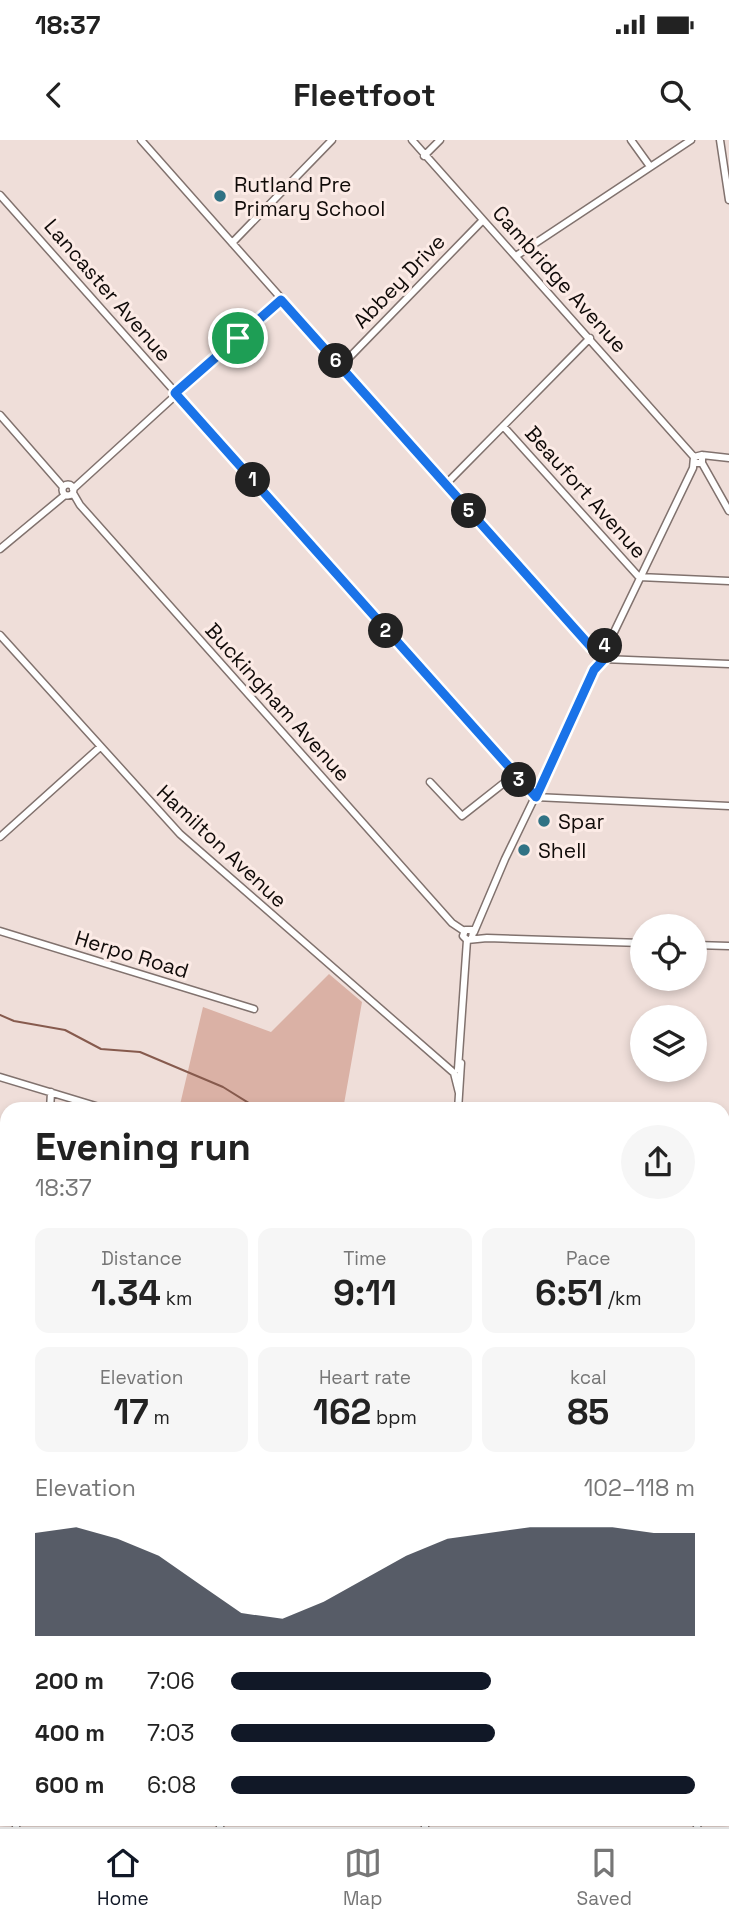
<!DOCTYPE html>
<html lang="en">
<head>
<meta charset="utf-8">
<style>
	:root { --surface:#fff; --page:#f6f6f6; --text:#222; --muted:#767676; --line:#e0e0e0; --accent:#111827 }
	body { margin:0; font-family:"Space Grotesk",sans-serif; background:var(--page); color:var(--text); height:100vh; display:flex; flex-direction:column; font-size:26px; white-space:nowrap }
	* { box-sizing:border-box; margin:0 }
	p { font-size:23px; color:var(--muted) }
	.icon { flex:none; width:38px; height:38px; fill:none; stroke:currentColor; stroke-width:2; stroke-linecap:round; stroke-linejoin:round }
	.map { position:relative; flex:1; overflow:hidden }
	.drawer { position:absolute; left:0px; top:962px; width:730px; height:724px; display:flex; flex-direction:column; background:var(--surface); border-radius:21px 21px 0 0; box-shadow:0 4px 10px #0003 }
	.drawer>* { flex:none }
	.fabs { position:absolute; left:630px; top:774px; display:grid; gap:14px }
	.fabs a { display:grid; place-items:center; width:77px; height:77px; border-radius:50%; background:var(--surface); box-shadow:0 4px 10px #0003; font-size:35px }
	.pin { position:absolute; display:grid; place-items:center; width:60px; height:60px; color:#fff; margin:-30px; border:4px solid #fff; border-radius:50%; box-shadow:0 2px 7px #0007 }
	.km { position:absolute; width:35px; height:35px; margin:-18px; border-radius:50%; background:#222; color:#fff; font-size:19px; line-height:35px; text-align:center }
	.round { display:grid; place-items:center; flex:none; width:74px; height:74px; border-radius:37px; background:var(--page) }
	.head { display:flex; align-items:center; justify-content:space-between; height:119px; padding:0 35px }
	h1 { font-size:38px; font-weight:700; line-height:52px }
	.figures { display:grid; grid-template-columns:repeat(3,1fr); gap:10px; height:119px; padding:7px 35px }
	.figures div { display:grid; align-content:center; border-radius:14px; background:var(--page); text-align:center }
	.figures b { font-size:35px; font-weight:700 }
	.figures small { font-size:19px; font-weight:400 }
	.figures p { font-size:19px }
	.chart { height:196px; padding:14px 35px }
	.chart p { display:flex; justify-content:space-between }
	.chart svg { width:100%; height:126px; margin-top:7px; fill:var(--accent); opacity:.7 }
	ul { padding:0 35px; list-style:none; font-size:23px }
	li { display:grid; grid-template-columns:112px 84px 1fr; align-items:center; height:52px }
	li i { height:18px; border-radius:9px; background:var(--accent) }
	.status { display:flex; justify-content:space-between; align-items:center; height:49px; padding:0 35px; background:var(--surface); direction:ltr }
	.status svg { height:19px; fill:currentColor }
	header { display:flex; justify-content:space-between; align-items:center; height:91px; padding:0 35px; background:var(--surface); font-size:32px; font-weight:700 }
	.tabs { display:flex; justify-content:space-around; align-items:center; height:98px; border-top:2px solid var(--line); background:var(--surface); font-size:19px; color:var(--muted) }
	.tabs a { display:grid; justify-items:center; gap:4px }
	.tabs .on { color:var(--accent) }
	.map>svg:first-child { display:block }
	.green { fill:#dab1a5 }
	.lines { fill:none; stroke-linecap:round; stroke-linejoin:round }
	.stream { stroke:#865a4d; stroke-width:2 }
	.street-casing { stroke:#81726e; stroke-width:9 }
	.street { stroke:#fff; stroke-width:6 }
	.route-casing { stroke:#fff; stroke-width:14 }
	.route { stroke:#1a73e8; stroke-width:9 }
	.poi-dot { fill:#307284; stroke:#fcebe6; stroke-width:2.5 }
	.labels { text-anchor:middle; dominant-baseline:central; stroke-width:6; stroke-linejoin:round; paint-order:stroke }
	.poi-label { font-size:21px; fill:#100b09; stroke:#fcebe6; text-anchor:start }
	.street-label { font-size:21px; fill:#100b09; stroke:#fcebe6 }
</style>
</head>
<body>
<div class="status"><b>18:37</b><svg viewBox="0 0 49 12"><path d="M0 12V9h3v3zM5 12V6h3v6zM10 12V3h3v9zM15 12V0h3v12zM26 1h20v11H26zM47 4h2v5h-2z"/></svg></div>
<header><svg class="icon" aria-label="back" viewBox="0 0 24 24"><path d="M15 5l-7 7 7 7"/></svg>Fleetfoot<svg class="icon" aria-label="search" viewBox="0 0 24 24"><circle cx="10" cy="10" r="6"/><path d="M15 15l6 6"/></svg></header>
<div class="map">
<svg width="729" height="1687" viewBox="0 0 729 1687">
	<rect width="100%" height="100%" fill="#efded9"/>
	<path class="green" d="M329 834 362 862 344 964 374 969H179L203 867 271 892Z"/>
	<g class="lines">
		<path class="stream" d="M0 875 14 881 65 890 101 909 140 912 223 947 260 970"/>
		<defs>
			<path id="street" d="M141 0 597 515
				M412 0 694 317
				M631 0 649 25
				M720 0 729 60
				M424 16 440 0
				M0 55 535 657 729 666
				M232 103 332 0
				M516 116 691 0
				M341 226 483 80
				M0 275 63 347
				M503 286 639 437 729 441
				M702 315 729 318
				M702 323 729 371
				M62.5 350a5.5 5.5 0 1 1 11 0a5.5 5.5 0 1 1-11 0Z
				M445 345 590 198
				M73 349 280 160
				M73 353 80 365 452 783 464 791
				M0 409 65 355
				M0 495 180 694 454 933 459 953
				M604 513 693 328 694 317 702 315V323H695
				M603 519 729 524
				M430 642 462 676 514 635
				M0 697 99 608
				M0 791 254 869
				M474 792 505 719 601 520
				M472 799 473 790H465L463 796 467 800 487 798 642 803
				M695 805 729 806
				M458 929 467 800
				M0 937 109 970
				M50 970 51 952
				M458 970 461 923
				M0 1006 7 1007
				M723 1022 729 1023
				M0 1086H7
				M723 1157 729 1159
				M0 1165 7 1166
				M0 1244 7 1245
				M723 1257 729 1259
				M0 1322 7 1323
				M0 1402H7
				M723 1443 729 1445
				M0 1480 7 1481
				M0 1559H7
				M723 1607 729 1587
				M723 1628 729 1630
				M0 1638H7
				M16 1687 17 1680
				M220 1687 221 1680
				M425 1687V1680
				M697 1687 699 1680"/>
		</defs>
		<use href="#street" class="street-casing"/>
		<use href="#street" class="street"/>
	</g>
	<g class="lines">
		<defs>
			<path id="route" d="M281 160 591 507 599 512 608 503 605 518 594 530 536 657 175 253Z"/>
		</defs>
		<use href="#route" class="route-casing"/>
		<use href="#route" class="route"/>
	</g>
	<g class="poi-dot">
		<circle cx="220" cy="56" r="7"/>
		<circle cx="544" cy="681" r="7"/>
		<circle cx="524" cy="710" r="7"/>
	</g>
	<g class="labels">
		<g class="poi-label">
			<text x="234" y="44">Rutland Pre<tspan x="234" dy="24">Primary School</tspan></text>
			<text x="558" y="681">Spar</text>
			<text x="538" y="710">Shell</text>
		</g>
		<g class="street-label">
			<text transform="translate(560 139) rotate(48)">Cambridge Avenue</text>
			<text transform="translate(399 141) rotate(-46)">Abbey Drive</text>
			<text transform="translate(108 150) rotate(49)">Lancaster Avenue</text>
			<text transform="translate(586 352) rotate(48)">Beaufort Avenue</text>
			<text transform="translate(278 562) rotate(48)">Buckingham Avenue</text>
			<text transform="translate(222 706) rotate(43)">Hamilton Avenue</text>
			<text transform="translate(132 814) rotate(17)">Herpo Road</text>
		</g>
	</g>
</svg>
<div class="fabs">
<a><svg class="icon" aria-label="locate" viewBox="0 0 24 24"><circle cx="12" cy="12" r="6"/><path d="M12 2v4M12 18v4M2 12h4M18 12h4"/></svg></a>
<a><svg class="icon" aria-label="layers" viewBox="0 0 24 24"><path d="M12 4l9 5-9 5-9-5zM3 14l9 5 9-5"/></svg></a>
</div>
<div class="pin" style="left:238px;top:198px;background:#1e9e55"><svg class="icon" aria-label="arrive" viewBox="0 0 24 24"><path d="M6 21V4h12l-3 4 3 4H6"/></svg></div>
<b class="km" style="left:253px;top:340px">1</b>
<b class="km" style="left:386px;top:491px">2</b>
<b class="km" style="left:519px;top:640px">3</b>
<b class="km" style="left:605px;top:506px">4</b>
<b class="km" style="left:469px;top:371px">5</b>
<b class="km" style="left:336px;top:221px">6</b>
<section class="drawer">
<div class="head"><div><h1>Evening run</h1><p>18:37</p></div><a class="round"><svg class="icon" aria-label="share" viewBox="0 0 24 24"><path d="M12 15V3M7 8l5-5 5 5M5 13v7h14v-7"/></svg></a></div>
<div class="figures">
<div><p>Distance</p><b>1.34<small> km</small></b></div>
<div><p>Time</p><b>9:11</b></div>
<div><p>Pace</p><b>6:51<small> /km</small></b></div>
</div>
<div class="figures">
<div><p>Elevation</p><b>17<small> m</small></b></div>
<div><p>Heart rate</p><b>162<small> bpm</small></b></div>
<div><p>kcal</p><b>85</b></div>
</div>
<div class="chart"><p><span>Elevation</span>102–118 m</p>
<svg viewBox="0 0 160 44" preserveAspectRatio="none"><path d="M0 44V8L10 6L20 10L30 16L40 26L50 36L60 38L70 32L80 24L90 16L100 10L110 8L120 6L130 6L140 6L150 8L160 8V44z"/></svg>
</div>
<ul>
<li><b>200 m</b>7:06<i style="width:56%"></i></li>
<li><b>400 m</b>7:03<i style="width:57%"></i></li>
<li><b>600 m</b>6:08<i style="width:100%"></i></li>
</ul>
</section>
</div>
<nav class="tabs">
<a class="on"><svg class="icon" aria-label="home" viewBox="0 0 24 24"><path d="M3 11l9-7 9 7M6 9v11h12V9"/></svg>Home</a>
<a><svg class="icon" aria-label="map" viewBox="0 0 24 24"><path d="M3 6l6-2 6 2 6-2v14l-6 2-6-2-6 2zM9 4v14M15 6v14"/></svg>Map</a>
<a><svg class="icon" aria-label="saved" viewBox="0 0 24 24"><path d="M7 4h10v16l-5-4-5 4z"/></svg>Saved</a>
</nav>
</body>
</html>
